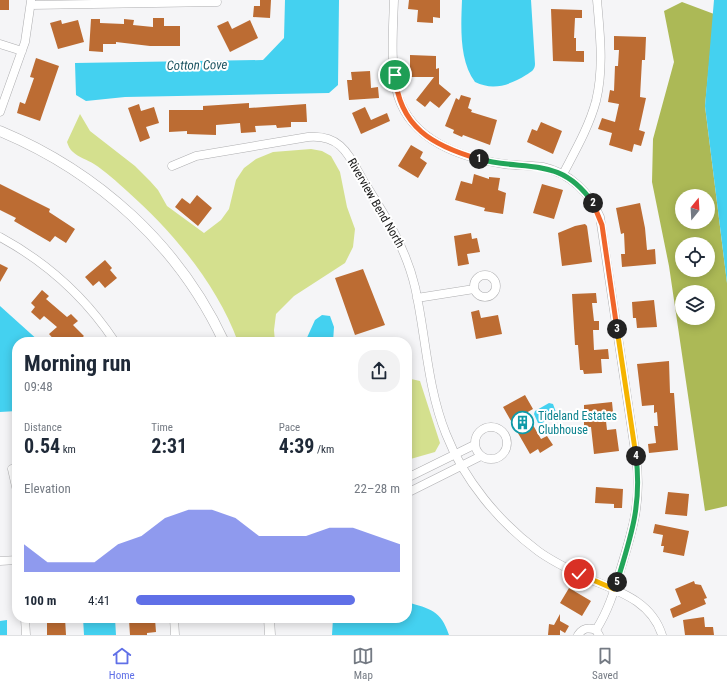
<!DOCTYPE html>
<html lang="en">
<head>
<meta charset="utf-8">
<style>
	:root { --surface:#fff; --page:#f2f2f3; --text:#1f2937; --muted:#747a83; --line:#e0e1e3; --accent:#6070e7 }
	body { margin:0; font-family:"Roboto Condensed",sans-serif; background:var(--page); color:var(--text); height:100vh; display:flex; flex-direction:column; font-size:15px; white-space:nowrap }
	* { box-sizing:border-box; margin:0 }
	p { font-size:13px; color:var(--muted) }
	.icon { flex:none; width:22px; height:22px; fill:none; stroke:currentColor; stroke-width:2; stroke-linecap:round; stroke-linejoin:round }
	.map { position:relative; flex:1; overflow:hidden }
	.side { position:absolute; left:12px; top:337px; width:400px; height:286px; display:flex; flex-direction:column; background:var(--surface); border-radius:16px; box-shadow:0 2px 10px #0003 }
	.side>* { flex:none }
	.needle { width:26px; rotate:18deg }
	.tools { position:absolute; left:675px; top:189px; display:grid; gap:8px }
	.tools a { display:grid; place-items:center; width:40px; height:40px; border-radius:50%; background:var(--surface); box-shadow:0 2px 10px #0003; font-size:20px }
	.pin { position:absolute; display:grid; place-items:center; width:34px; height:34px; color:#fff; margin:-17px; border:2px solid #fff; border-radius:50%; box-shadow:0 1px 4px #0007 }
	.km { position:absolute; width:20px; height:20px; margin:-10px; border-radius:50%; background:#222; color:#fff; font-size:11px; line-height:20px; text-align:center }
	.round { display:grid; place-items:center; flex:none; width:42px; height:42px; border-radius:16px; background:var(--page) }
	.summary { display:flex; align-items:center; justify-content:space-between; height:68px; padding:0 12px }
	h1 { font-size:22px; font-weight:700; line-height:30px }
	.figures { display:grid; grid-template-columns:repeat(3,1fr); gap:6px; height:68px; padding:4px 12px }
	.figures div { display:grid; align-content:center }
	.figures b { font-size:20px; font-weight:700 }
	.figures small { font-size:11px; font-weight:400 }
	.figures p { font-size:11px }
	.chart { height:112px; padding:8px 12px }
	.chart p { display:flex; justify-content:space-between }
	.chart svg { width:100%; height:72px; margin-top:4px; fill:var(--accent); opacity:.7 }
	ul { padding:0 12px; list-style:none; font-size:13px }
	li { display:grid; grid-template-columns:64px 48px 1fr; align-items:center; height:30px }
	li i { height:10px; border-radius:5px; background:var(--accent) }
	.tab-bar { display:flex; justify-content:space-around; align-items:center; height:56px; border-top:1px solid var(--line); background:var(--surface); font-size:11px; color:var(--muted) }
	.tab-bar a { display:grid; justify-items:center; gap:2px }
	.tab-bar .active { color:var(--accent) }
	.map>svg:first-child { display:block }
	.green { fill:#d4e08e }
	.forest { fill:#acb956; fill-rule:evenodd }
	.water { fill:#44d1f0 }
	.building { fill:#bc6c33 }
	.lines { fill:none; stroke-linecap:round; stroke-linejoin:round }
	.minor-casing { stroke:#aeaeb0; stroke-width:9 }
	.tertiary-casing { stroke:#aeaeb0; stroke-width:11 }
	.minor { stroke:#fff; stroke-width:8 }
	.tertiary { stroke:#fff; stroke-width:10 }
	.split-1-casing { stroke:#fff; stroke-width:8 }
	.split-2-casing { stroke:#fff; stroke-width:8 }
	.split-3-casing { stroke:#fff; stroke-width:8 }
	.split-4-casing { stroke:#fff; stroke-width:8 }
	.split-5-casing { stroke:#fff; stroke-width:8 }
	.split-6-casing { stroke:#fff; stroke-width:8 }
	.split-1 { stroke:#f0652b; stroke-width:5 }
	.split-2 { stroke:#22a559; stroke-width:5 }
	.split-3 { stroke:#f0652b; stroke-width:5 }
	.split-4 { stroke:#f5b400; stroke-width:5 }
	.split-5 { stroke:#22a559; stroke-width:5 }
	.split-6 { stroke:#f5b400; stroke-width:5 }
	.labels { text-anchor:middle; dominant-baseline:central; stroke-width:4; stroke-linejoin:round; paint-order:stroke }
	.street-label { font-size:12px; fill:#171717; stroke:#fff }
	.culture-label { font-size:12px; fill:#0d838f; stroke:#fff; text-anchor:start }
	.water-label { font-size:13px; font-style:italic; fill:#1d5663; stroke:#fff }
</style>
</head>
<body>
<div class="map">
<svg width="727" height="635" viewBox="0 0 727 635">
	<rect width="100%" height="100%" fill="#f5f5f7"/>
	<path class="green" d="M80 114 90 131 135 166 150 181 158 190 167 206 204 233 221 220 229 209 236 180 244 168 256 159 273 152 311 149 322 151 331 156 340 172 347 207 355 229 353 247 345 263 294 296 276 314 274 330 275 342H238C217 284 173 232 127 191 117 182 105 171 94 164 88 160 78 157 73 152 70 150 68 145 67 142Z
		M411 379 420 381 440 443 435 452 407 460V382Z"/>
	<path class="forest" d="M682 2 714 14 705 106 727 283V506L705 511 669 266 652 182 653 139 674 62 664 11ZM682 196H708V222H682ZM682 244H708V270H682ZM682 292H708V318H682Z"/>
	<path class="water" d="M285 0H339L338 85 329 93 125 97 86 101 76 95 75 63 263 60 284 38Z
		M462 0H531L535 64C535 70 531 72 526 75 510 85 493 91 475 82 459 60 461 27 462 0Z
		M714 0H727V283L705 106Z
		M0 306 40 342H17V411L0 412Z
		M322 315 330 316 334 327 333 342H305L315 320Z
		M549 403 553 404 557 415 542 423H538L534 414 535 411Z
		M407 602C430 609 441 610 449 635H332L333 618H407Z
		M83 618H115L116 635H84Z
		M7 620V635H0V621Z"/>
	<path class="building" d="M0 0H9V10H0Z
		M260 0H271L270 18 253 17 254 6H260Z
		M409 0H440V18L433 17V23L417 22 418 10 408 9Z
		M551 9 582 10V18H575L574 38H576V51H584V62L553 61Z
		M153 18H164V26H180V46H150L116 42V44H103V52L89 51 91 19H100V23L124 24V19L134 20 133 25 153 27Z
		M61 20 62 24 78 20 84 42 58 49 50 23Z
		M250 20 258 38 230 52 217 26 228 21 232 29Z
		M614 36 646 37 645 60H642L640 97 646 98 639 130 645 132 641 146 634 144 632 152 609 145 612 133 598 129 602 118 615 122 619 104 608 102 610 90 614 91 615 66H618L619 50H614Z
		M410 55 436 56V69L439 68V84L451 94 439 108 430 101 425 107 416 100 434 77H408V68H410Z
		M36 58 59 66 40 121 17 113 20 102 25 104 34 78 30 77Z
		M370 71 371 88 378 87 379 98 349 100 347 80H352L351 72Z
		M461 95 471 98 468 108 472 110 471 112 497 120 490 145 463 135 462 137 453 133 454 130 445 126 456 98 459 100Z
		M249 103V108L306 104 307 122H291V127L277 128 276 125 255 126 256 132 241 133 240 123 216 125V135L187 134V131L169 132V110H203V106Z
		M139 104 141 111 154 107 159 123 146 127 150 138 140 142 128 108Z
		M365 107 371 120 387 113 390 121 361 134 352 113Z
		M541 122 562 131 553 154 527 142 532 129 537 131Z
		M411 145 423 152 420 158 427 163 418 178 398 166Z
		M474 174 489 179V177L500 178 498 190 506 193 503 214 484 211 485 208 455 200 461 181 472 184Z
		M0 184 50 209 49 212 75 229 66 243 55 236 50 242 14 221 16 218 0 210Z
		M542 184 563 190 554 219 533 213Z
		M197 195 212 208 198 226 175 207 182 198 190 204Z
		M640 203 645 228 647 250 655 249 656 264 622 267 621 254H625L624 233 621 234 616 208Z
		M585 224 587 226 592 262 562 266 558 233 575 226Z
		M471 233 472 239 477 238 480 252 467 254 469 264 458 266 454 236Z
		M105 260 112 268 110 270 117 278 105 288 99 281 93 286 85 277Z
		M0 264 8 268 0 282Z
		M363 269 385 325 355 335 335 278Z
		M42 290 49 296 46 299 67 317 71 314 78 321 73 325 84 336 77 342H56L49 334 57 327 44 316 40 320 31 312 35 307 31 303Z
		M596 293 597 303H592L594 321H599V330H593L594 350 608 349 609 359H601L602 373 584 374 583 370H580L578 345H575L572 294Z
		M654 300 657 327 637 328 636 318H633L632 302Z
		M479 310 481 318 498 315 502 334 476 339 471 312Z
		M669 361 670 393H674L678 450 649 453 648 444 656 443 654 426H658L657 412 654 413V405L642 406 637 364Z
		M525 395 533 409 526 413 541 439 547 436 553 445 540 453 538 449 530 454 503 407Z
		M612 402 613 412H605L607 430 616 429 619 451 594 454 591 427H584V405Z
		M596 487 623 489 622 508H614V504L595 503Z
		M668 492 689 494 687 516 665 514Z
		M655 524 689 531 684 556 663 552 664 546H661L663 535 653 533Z
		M694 581 695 584 701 585 707 598 704 599 706 604 673 618 670 609 681 604 675 589Z
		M569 588 591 601 582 616 560 603Z
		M560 614V621L569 626 565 633 560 630V635H548L549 624 554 625Z
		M704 617 705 627H713L714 635H685L683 620Z
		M47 618H65L66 635H47Z
		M155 619 156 632 147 633V635H130L129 620Z"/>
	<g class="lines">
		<defs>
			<path id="minor" d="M394 0C393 29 390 68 398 96 412 141 462 158 504 164 517 166 530 165 543 167 570 173 590 193 600 217L636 457C642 501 633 529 620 571 614 592 608 611 596 630
				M31 5 217 2
				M0 44 22 51
				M0 112 25 42 31 1
				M172 166 196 156 308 137C342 134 349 156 364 182 385 215 406 248 415 287 426 336 427 387 446 434 464 480 499 522 538 551 553 562 570 570 587 578 617 591 651 600 662 635
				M563 174C575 151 589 127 596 101 604 68 600 34 597 0
				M0 237C46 262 86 298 115 342
				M474 286a11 11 0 1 1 22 0a11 11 0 1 1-22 0Z
				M417 298 474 289
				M475 443a16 16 0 1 1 32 0a16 16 0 1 1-32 0Z
				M12 469 17 491
				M407 478 474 445
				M407 493 481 456
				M0 561 17 560
				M25 618 26 635
				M174 618 175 635
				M578 635C583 628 588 627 596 630L599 635"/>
			<path id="tertiary" d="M0 131C98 172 179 245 224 342
				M269 618 270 635"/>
		</defs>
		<use href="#minor" class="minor-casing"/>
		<use href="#tertiary" class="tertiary-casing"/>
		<use href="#minor" class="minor"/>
		<use href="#tertiary" class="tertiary"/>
	</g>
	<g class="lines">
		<defs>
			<path id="split-1" d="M395 75C399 127 433 146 479 159"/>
			<path id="split-2" d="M479 159C526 172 560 155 593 203"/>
			<path id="split-3" d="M593 203 602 225 617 329"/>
			<path id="split-4" d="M617 329 636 456"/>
			<path id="split-5" d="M617 582C631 536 642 505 636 456"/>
			<path id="split-6" d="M579 574 614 589 617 582"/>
		</defs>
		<use href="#split-1" class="split-1-casing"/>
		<use href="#split-2" class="split-2-casing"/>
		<use href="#split-3" class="split-3-casing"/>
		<use href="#split-4" class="split-4-casing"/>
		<use href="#split-5" class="split-5-casing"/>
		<use href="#split-6" class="split-6-casing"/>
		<use href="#split-1" class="split-1"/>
		<use href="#split-2" class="split-2"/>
		<use href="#split-3" class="split-3"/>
		<use href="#split-4" class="split-4"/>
		<use href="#split-5" class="split-5"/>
		<use href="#split-6" class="split-6"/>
	</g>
	<defs>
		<symbol id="building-ring" viewBox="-11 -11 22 22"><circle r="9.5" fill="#fff" stroke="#0f9aa8" stroke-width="1.5"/><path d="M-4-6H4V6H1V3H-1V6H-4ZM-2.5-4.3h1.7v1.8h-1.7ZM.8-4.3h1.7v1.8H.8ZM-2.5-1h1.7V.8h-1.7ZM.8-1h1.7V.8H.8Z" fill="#0f9aa8"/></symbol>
	</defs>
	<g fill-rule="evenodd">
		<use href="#building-ring" x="510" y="410" width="25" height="25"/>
	</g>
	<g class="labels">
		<g class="street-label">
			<text transform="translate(376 203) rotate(60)">Riverview Bend North</text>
		</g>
		<g class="culture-label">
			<text x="538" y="416">Tideland Estates<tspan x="538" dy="14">Clubhouse</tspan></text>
		</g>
		<g class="water-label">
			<text transform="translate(197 65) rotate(-1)">Cotton Cove</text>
		</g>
	</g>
</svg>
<div class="tools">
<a><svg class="needle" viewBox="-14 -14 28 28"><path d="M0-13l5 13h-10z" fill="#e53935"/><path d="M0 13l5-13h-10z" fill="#747a83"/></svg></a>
<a><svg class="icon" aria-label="locate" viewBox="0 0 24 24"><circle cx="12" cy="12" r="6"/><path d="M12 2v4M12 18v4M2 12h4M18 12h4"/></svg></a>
<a><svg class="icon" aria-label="layers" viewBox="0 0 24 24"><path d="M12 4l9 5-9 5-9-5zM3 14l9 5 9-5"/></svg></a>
</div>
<div class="pin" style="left:395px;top:75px;background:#1e9e55"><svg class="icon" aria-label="arrive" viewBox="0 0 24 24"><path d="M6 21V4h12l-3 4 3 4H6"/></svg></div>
<div class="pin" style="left:579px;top:574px;background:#d93025"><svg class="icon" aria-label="check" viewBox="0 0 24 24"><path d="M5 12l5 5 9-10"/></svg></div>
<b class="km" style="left:479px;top:159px">1</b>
<b class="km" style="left:593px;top:203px">2</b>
<b class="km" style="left:617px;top:329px">3</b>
<b class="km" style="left:636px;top:456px">4</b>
<b class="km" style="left:617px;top:582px">5</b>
<section class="side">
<div class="summary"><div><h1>Morning run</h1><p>09:48</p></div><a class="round"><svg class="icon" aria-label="share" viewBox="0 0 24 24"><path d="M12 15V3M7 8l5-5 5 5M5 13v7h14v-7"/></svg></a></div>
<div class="figures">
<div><p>Distance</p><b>0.54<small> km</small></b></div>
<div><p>Time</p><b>2:31</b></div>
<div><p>Pace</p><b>4:39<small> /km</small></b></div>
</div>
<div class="chart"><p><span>Elevation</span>22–28 m</p>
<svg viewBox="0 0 160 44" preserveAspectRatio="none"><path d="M0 44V27L10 38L20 38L30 38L40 27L50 22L60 11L70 6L80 6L90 11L100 22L110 22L120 22L130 17L140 17L150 22L160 27V44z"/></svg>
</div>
<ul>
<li><b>100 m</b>4:41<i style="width:83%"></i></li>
</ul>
</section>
</div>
<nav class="tab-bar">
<a class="active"><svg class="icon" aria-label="home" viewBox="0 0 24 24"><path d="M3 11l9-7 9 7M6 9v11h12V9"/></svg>Home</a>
<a><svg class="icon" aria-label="map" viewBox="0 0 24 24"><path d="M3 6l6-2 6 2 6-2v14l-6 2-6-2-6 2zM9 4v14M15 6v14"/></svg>Map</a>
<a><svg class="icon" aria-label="saved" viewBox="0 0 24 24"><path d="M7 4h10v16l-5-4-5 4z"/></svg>Saved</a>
</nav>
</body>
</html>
